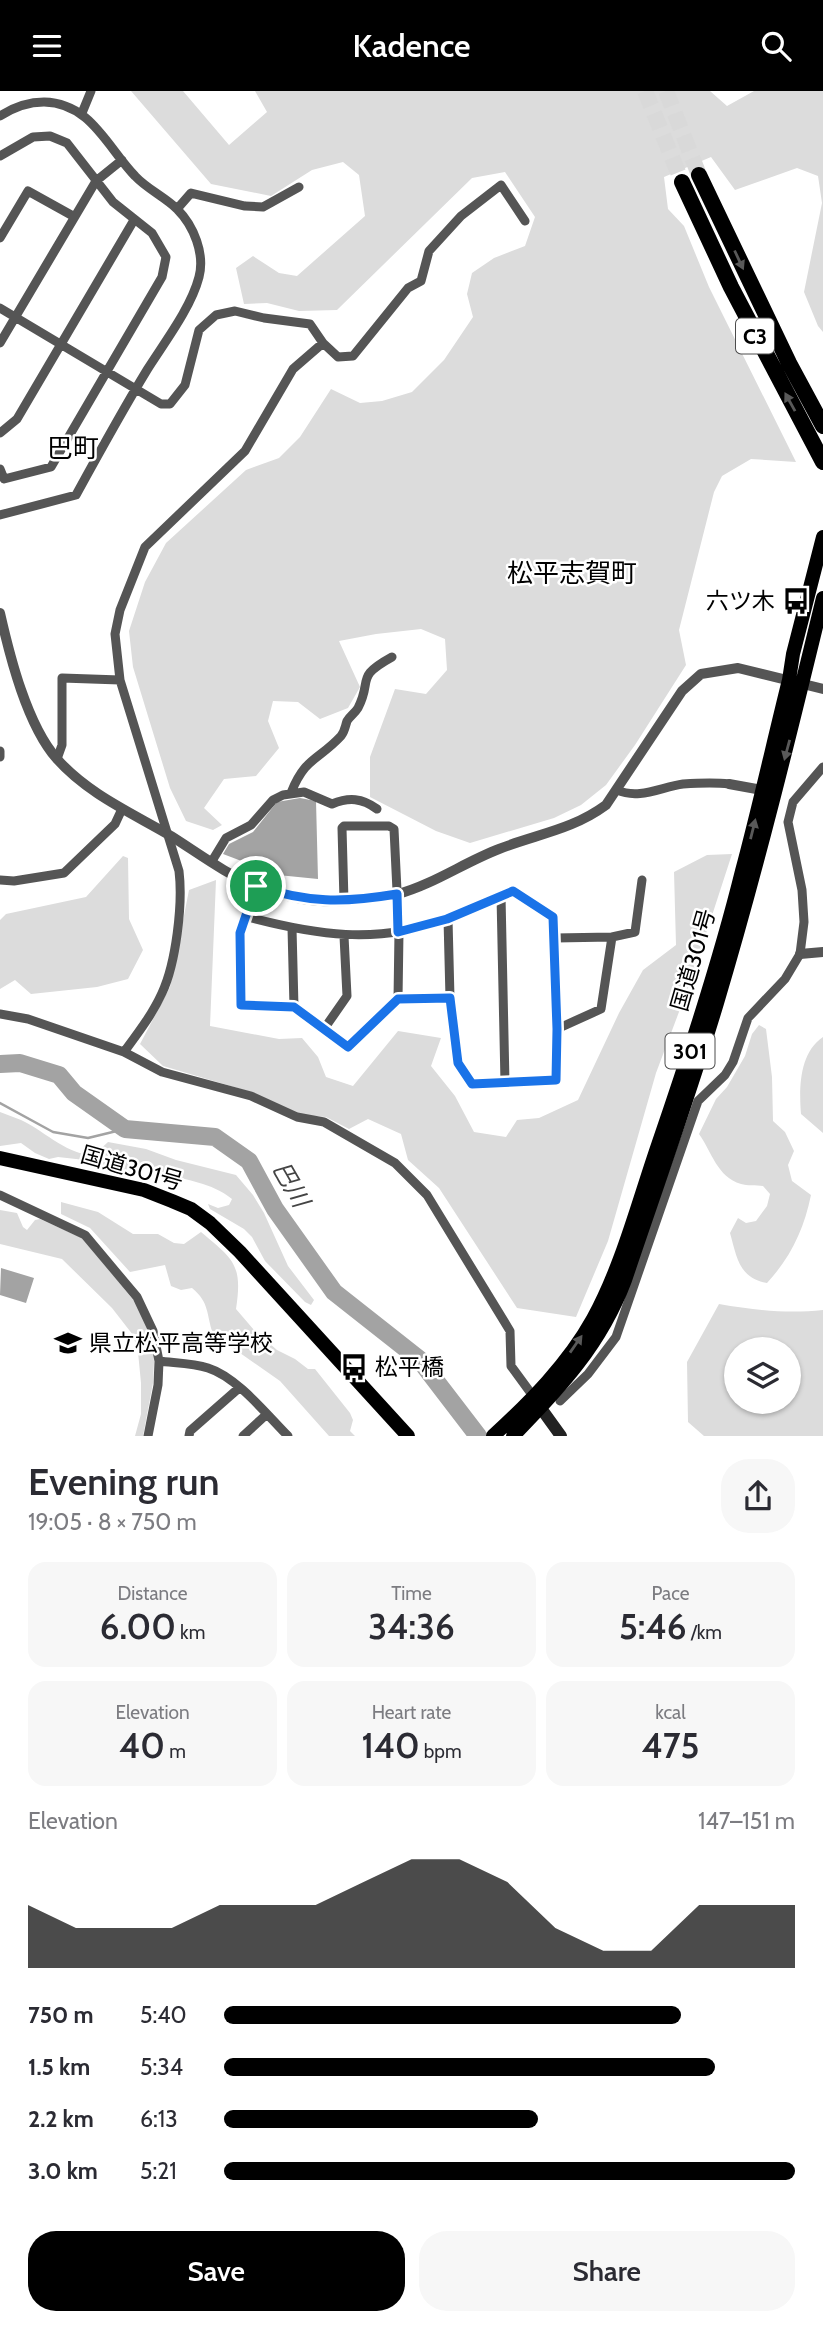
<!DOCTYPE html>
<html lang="en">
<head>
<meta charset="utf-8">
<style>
	:root { --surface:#fff; --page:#f7f7f7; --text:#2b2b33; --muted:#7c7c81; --accent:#000 }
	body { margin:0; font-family:Cabin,"Noto Sans JP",sans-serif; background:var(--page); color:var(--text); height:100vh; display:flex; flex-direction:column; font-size:26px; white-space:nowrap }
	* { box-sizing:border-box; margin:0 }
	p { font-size:23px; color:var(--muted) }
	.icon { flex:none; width:38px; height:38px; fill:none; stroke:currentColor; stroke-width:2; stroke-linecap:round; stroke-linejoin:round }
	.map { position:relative; height:1345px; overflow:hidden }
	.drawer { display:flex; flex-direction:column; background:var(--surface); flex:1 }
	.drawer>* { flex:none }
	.fabs { position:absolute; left:724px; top:1246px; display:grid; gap:14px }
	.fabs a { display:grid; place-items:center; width:77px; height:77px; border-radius:50%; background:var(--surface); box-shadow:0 2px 5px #0004; font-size:35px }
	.pin { position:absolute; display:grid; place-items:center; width:60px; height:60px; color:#fff; margin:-30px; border:4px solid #fff; border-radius:50%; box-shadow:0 2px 7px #0007 }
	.round { display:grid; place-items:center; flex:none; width:74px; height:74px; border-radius:28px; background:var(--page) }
	.overview { display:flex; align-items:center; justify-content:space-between; height:119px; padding:0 28px }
	h1 { font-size:38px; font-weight:600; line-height:52px }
	.metrics { display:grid; grid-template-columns:repeat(3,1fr); gap:10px; height:119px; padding:7px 28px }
	.metrics div { display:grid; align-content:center; border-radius:18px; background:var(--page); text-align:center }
	.metrics b { font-size:35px; font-weight:600 }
	.metrics small { font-size:19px; font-weight:400 }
	.metrics p { font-size:19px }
	.chart { height:196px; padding:14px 28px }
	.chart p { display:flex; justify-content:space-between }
	.chart svg { width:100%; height:126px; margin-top:7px; fill:var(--accent); opacity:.7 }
	.button { display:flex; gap:14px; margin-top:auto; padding:14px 28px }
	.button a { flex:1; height:80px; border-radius:28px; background:var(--accent); color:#fff; font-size:28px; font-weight:600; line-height:80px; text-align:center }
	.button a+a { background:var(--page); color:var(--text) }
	ul { padding:0 28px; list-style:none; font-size:23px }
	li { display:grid; grid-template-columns:112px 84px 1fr; align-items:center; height:52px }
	li i { height:18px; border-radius:9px; background:var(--accent) }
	header { display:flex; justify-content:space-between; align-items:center; height:91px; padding:0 28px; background:var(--accent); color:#fff; font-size:32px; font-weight:600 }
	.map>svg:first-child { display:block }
	.green { fill:#dcdcdc; fill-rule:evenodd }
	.water { fill:#a3a3a3 }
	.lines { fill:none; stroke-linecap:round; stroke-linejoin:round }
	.stream { stroke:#a3a3a3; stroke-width:2.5 }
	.river { stroke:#a3a3a3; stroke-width:18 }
	.motorway-tunnel { stroke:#d9d9d9; stroke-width:16; stroke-dasharray:16 8; stroke-linecap:butt }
	.minor { stroke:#555; stroke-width:9 }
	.tertiary { stroke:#555; stroke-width:10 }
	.secondary { stroke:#222; stroke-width:12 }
	.trunk { stroke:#000; stroke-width:14 }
	.motorway { stroke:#000; stroke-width:16 }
	.oneway { fill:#595959 }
	.route-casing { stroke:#fff; stroke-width:14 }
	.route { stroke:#1a73e8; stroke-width:9 }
	.labels { text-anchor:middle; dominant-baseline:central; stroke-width:5; stroke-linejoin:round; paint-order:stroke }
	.shield { fill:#fff; stroke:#4c4c4c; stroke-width:2 }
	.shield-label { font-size:21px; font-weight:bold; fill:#000 }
	.poi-label { font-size:23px; fill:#000; stroke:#fff; text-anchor:start }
	.street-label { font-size:23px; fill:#000; stroke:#fff }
	.water-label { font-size:24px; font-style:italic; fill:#444; stroke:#fff }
	.quarter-label { font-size:26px; fill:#000; stroke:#fff }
</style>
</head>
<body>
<header><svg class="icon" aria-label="menu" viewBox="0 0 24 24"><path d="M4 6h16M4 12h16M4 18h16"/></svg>Kadence<svg class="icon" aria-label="search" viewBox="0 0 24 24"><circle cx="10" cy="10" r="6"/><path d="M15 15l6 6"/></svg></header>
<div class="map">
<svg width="823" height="1345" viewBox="0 0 823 1345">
	<rect width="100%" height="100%" fill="#fff"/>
	<path class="green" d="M131 0H183L229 54 267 21 255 0H710L727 15 754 0H823V241L818 235 804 201 822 112 818 85 797 77 735 99 711 66 664 86 668 118 684 135 709 196 796 371 751 368 722 385 714 401 679 539 686 574 635 654 606 694 581 714 554 727 470 752 436 740 370 706V666L395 598 426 603 447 579 445 548 421 538 376 543 339 550 360 596 348 617 320 628 298 611 273 610 268 630 279 657 256 685 224 688 204 717 222 734 213 739 186 730 170 697 133 576 129 540 145 491 166 452 246 379 279 367 300 346 331 298 360 312 382 310 412 301 444 269 473 226 467 203 472 182 494 167 525 155 535 126 505 81 472 87 337 219 299 220 267 212 244 213 236 177 253 165 279 182 297 185 365 125 359 84 343 71 312 79 271 105 211 93Z
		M732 763 691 889 656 982 608 1150 576 1226 517 1217 439 1097 408 1069 401 1043 368 1028 349 1038 326 1026 301 1024 251 1001 163 975 140 953 170 896 189 799 216 789 210 935 279 948 302 947 318 966 326 986 353 995 398 940 441 947 431 975 455 1005 474 1041 506 1046 517 1029 539 1027 578 1009 619 922 643 879 676 854 674 781 707 764Z
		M123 765 128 767 129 828 143 859 128 888 97 896 31 903 15 889 0 898V829L6 823 86 806Z
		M759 934 766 938 772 986 773 1030 785 1041 794 1060 788 1074 792 1090 811 1104C804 1138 791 1166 767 1192 739 1187 737 1167 730 1142L738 1127 746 1132 756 1130 767 1115 770 1103 763 1095C756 1094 747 1095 741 1093 717 1086 712 1061 699 1043L716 1008 727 996 745 965 752 943Z
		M823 946V1042L801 1023C799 998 799 962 823 946Z
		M0 1021C7 1024 14 1026 21 1029 40 1037 69 1065 90 1063 99 1062 102 1056 108 1051L146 1058 176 1069 236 1084 253 1104 264 1122 288 1175 314 1209 311 1214 305 1211 265 1170 252 1146 244 1138 210 1118 208 1113 218 1117 229 1114 232 1108C211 1091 187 1090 164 1082 157 1079 151 1073 143 1073 139 1074 136 1076 132 1077L129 1084 113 1083 94 1070 58 1066 49 1068 35 1062 21 1052 0 1055Z
		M61 1111 98 1121 133 1143H158L174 1152 184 1153 201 1141C233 1168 243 1173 236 1218L254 1239 277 1259 295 1268 308 1278H315L350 1322 353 1329 350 1340 355 1345H329L280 1290 213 1243C206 1223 210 1212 192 1197L181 1199 171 1195 165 1174 130 1181 90 1137 61 1123Z
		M0 1119 17 1122 23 1136 27 1139 35 1129 40 1128 84 1148 134 1210 144 1226 153 1257 154 1271 153 1292 143 1345H135L141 1323V1292L138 1261 133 1244 112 1217 62 1168 0 1153Z
		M719 1213C754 1219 787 1223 823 1219V1345H704L688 1331 687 1271ZM737 1258H789V1311H737Z"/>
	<path class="water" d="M300 707 316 710 318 788 278 784 223 763 229 753 253 741 277 711Z
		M1 1177 34 1187 26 1212 0 1204Z"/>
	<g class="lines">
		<path class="stream" d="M0 1012 53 1041 88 1047 125 1038"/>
		<path class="river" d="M0 973 20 972 59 984 74 1002 125 1038 215 1046 249 1070 275 1118 334 1201 419 1268 478 1345"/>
		<path class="motorway-tunnel" d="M645 0 682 91
			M666 0 699 84"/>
		<path class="minor" d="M82 22 91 0
			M0 25C14 16 27 11 44 11 91 12 107 56 135 85 147 98 165 106 177 118 194 135 205 163 199 186 191 217 164 252 147 279 122 320 99 362 76 404L0 424
			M0 65 33 46 50 45 67 52 113 111 152 142 166 166 162 186 51 376 4 388 0 378
			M177 118 191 102 245 115 263 116 299 96
			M0 147 28 100 73 125
			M0 217 161 313H170L185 294 199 239 216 224 235 220 264 227 310 233 323 252 338 266 353 265 408 197 421 190 429 160 461 125 501 94 525 130
			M0 252 96 90 122 69
			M0 342 17 328 134 129
			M0 660V666
			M57 668 62 654V587L120 589
			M617 699C639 709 661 696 683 693 698 692 713 691 729 693
			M291 702C305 666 319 669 341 645 345 640 345 636 347 630 350 625 355 622 358 617 373 588 354 587 392 566
			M212 770 226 747 251 734 273 709 283 704 304 701 332 713C349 706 362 707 377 718
			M0 789 14 790 64 782 115 733 122 718
			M256 795 240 842 241 914 294 916 348 956 398 908 450 907
			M501 805 505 992
			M344 810 342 737 344 735H389L394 738 399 841 398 908
			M244 825C315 844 376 854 448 828 470 820 491 808 513 801L553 826 557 938 556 989 472 993 458 972 450 907 448 828
			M292 837 294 916
			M612 846 635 841 642 789
			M555 847 612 846 601 918 557 938
			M0 923 28 928 124 961 162 981 251 1005 297 1026 324 1031 395 1072 427 1104 510 1240 511 1275 533 1305
			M324 938 347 905 344 845
			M124 961C138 942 152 924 162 902 176 872 183 813 179 780L120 589 115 543 120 519 145 456 245 360 293 278 323 252
			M0 1104 85 1144 137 1206 153 1240 159 1270 158 1294 148 1345
			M159 1270C174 1272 193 1272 208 1277 237 1286 267 1324 288 1345
			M560 1310 588 1283 616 1246 698 1010 725 984 733 971 748 927 785 888 800 863 804 831 802 799 788 731 793 711 823 676
			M189 1345 190 1340 239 1297
			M243 1345 267 1323"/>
		<path class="tertiary" d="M0 522C10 566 27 634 57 668 88 703 132 722 171 745 198 762 227 784 258 796 285 806 317 812 346 810 363 809 382 808 398 803 434 793 465 771 499 758 537 743 572 739 606 714L682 600 701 583 738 577 823 598
			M729 693 762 699
			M800 863 823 861"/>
		<path class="secondary" d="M535 1309 561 1345"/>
		<path class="trunk" d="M0 1067 144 1099 172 1110 191 1118 210 1132 240 1161 408 1345
			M493 1345C530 1311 568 1273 593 1228 622 1175 638 1112 658 1054 689 964 719 873 742 780 759 717 773 653 789 589L793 563 823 446
			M513 1345C561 1296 601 1253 625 1189 656 1097 689 1005 717 912 757 778 790 643 823 507"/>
		<path class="motorway" d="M699 84 789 272 823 335
			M682 91 731 196 823 371"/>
	</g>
	<defs><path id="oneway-solid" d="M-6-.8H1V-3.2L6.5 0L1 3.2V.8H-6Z" transform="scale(1.75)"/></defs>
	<g class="oneway">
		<use href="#oneway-solid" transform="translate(739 169) rotate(65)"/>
		<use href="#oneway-solid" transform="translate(790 311) rotate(-119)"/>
		<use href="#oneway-solid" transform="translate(787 659) rotate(105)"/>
		<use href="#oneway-solid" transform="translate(753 738) rotate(-76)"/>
		<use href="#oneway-solid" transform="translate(576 1253) rotate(-55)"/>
	</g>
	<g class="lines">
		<defs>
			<path id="route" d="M256 795C308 812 343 812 397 803L398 841 447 828 513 800 553 826 557 938 556 989 472 993 458 972 450 907 398 908 348 956 294 916 241 914 240 842Z"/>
		</defs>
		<use href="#route" class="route-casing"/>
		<use href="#route" class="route"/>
	</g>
	<defs>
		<symbol id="bus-bare" viewBox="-9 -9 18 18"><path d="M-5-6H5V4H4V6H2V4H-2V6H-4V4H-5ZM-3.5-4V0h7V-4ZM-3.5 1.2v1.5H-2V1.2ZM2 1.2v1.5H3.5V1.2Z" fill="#000" stroke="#fff" stroke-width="2.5" paint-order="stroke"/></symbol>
		<symbol id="school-bare" viewBox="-9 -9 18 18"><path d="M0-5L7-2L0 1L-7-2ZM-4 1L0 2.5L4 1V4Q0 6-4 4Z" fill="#000" stroke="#fff" stroke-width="2.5" paint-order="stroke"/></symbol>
	</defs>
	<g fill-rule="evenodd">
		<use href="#bus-bare" x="777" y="491" width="38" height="38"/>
		<use href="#school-bare" x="49" y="1233" width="38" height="38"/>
		<use href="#bus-bare" x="335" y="1257" width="38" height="38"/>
	</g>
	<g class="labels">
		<g class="shield">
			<rect x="736" y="227.5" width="38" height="35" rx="5"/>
			<rect x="665.5" y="942.5" width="49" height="35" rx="5"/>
		</g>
		<g class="shield-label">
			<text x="755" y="245">C3</text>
			<text x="690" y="960">301</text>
		</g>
		<g class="poi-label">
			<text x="775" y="510" text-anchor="end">六ツ木</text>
			<text x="89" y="1252">県立松平高等学校</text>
			<text x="375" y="1276">松平橋</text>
		</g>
		<g class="street-label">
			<text transform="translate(693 869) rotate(-74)">国道301号</text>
			<text transform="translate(132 1077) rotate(16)">国道301号</text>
		</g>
		<g class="water-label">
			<text transform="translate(291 1093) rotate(60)">巴川</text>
		</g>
		<g class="quarter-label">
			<text x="73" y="357">巴町</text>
			<text x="572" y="482">松平志賀町</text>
		</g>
	</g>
</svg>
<div class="fabs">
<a><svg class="icon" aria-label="layers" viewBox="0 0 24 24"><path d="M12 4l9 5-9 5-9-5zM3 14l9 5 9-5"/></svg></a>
</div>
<div class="pin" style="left:256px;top:795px;background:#1e9e55"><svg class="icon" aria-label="arrive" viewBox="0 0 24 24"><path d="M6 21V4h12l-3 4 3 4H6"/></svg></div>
</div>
<section class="drawer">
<div class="overview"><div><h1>Evening run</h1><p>19:05 · 8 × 750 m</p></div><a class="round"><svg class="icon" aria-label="share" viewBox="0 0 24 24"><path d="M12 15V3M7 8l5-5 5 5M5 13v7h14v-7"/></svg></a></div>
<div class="metrics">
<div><p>Distance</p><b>6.00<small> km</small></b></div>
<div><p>Time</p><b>34:36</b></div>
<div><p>Pace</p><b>5:46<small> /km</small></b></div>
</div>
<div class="metrics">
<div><p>Elevation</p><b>40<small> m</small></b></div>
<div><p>Heart rate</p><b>140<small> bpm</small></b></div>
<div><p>kcal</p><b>475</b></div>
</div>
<div class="chart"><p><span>Elevation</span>147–151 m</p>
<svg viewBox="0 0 160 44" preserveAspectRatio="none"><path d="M0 44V22L10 30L20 30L30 30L40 22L50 22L60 22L70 14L80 6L90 6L100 14L110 30L120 38L130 38L140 22L150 22L160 22V44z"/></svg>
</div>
<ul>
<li><b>750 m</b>5:40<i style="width:80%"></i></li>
<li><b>1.5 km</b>5:34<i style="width:86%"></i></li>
<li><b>2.2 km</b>6:13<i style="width:55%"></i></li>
<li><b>3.0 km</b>5:21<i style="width:100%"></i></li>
</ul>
<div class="button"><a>Save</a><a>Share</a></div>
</section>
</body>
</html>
